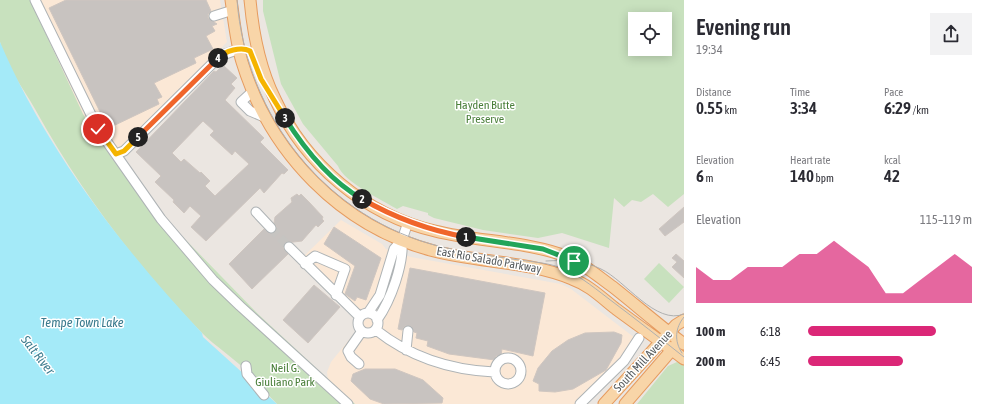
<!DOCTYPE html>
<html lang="en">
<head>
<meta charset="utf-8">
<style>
	:root { --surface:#fff; --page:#f2f2f3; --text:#2b2b33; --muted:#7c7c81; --accent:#db2777 }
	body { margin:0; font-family:"Asap Condensed",sans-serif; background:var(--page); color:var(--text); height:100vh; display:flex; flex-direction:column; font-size:15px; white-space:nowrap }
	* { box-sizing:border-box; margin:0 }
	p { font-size:13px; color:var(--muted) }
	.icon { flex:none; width:22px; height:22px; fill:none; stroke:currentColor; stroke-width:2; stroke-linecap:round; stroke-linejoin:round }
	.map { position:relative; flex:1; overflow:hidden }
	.sheet { display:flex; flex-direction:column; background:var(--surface); width:300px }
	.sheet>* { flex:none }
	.controls { position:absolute; left:628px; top:12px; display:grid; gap:8px }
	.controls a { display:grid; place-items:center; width:44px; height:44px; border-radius:0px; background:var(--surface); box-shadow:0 2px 10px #0003; font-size:20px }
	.pin { position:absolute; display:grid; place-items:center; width:34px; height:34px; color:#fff; margin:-17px; border:2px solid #fff; border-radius:50%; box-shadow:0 1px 4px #0007 }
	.km { position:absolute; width:20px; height:20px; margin:-10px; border-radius:50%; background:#222; color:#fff; font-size:11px; line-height:20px; text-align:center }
	.round { display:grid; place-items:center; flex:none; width:42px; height:42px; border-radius:0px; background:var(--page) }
	.summary { display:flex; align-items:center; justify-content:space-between; height:68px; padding:0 12px }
	h1 { font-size:22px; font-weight:600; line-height:30px }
	.metrics { display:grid; grid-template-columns:repeat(3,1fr); gap:6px; height:68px; padding:4px 12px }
	.metrics div { display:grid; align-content:center }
	.metrics b { font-size:17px; font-weight:600 }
	.metrics small { font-size:11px; font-weight:400 }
	.metrics p { font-size:11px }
	.chart { height:112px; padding:8px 12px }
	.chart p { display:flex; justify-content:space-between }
	.chart svg { width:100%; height:72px; margin-top:4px; fill:var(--accent); opacity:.7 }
	ul { padding:0 12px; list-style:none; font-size:13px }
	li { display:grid; grid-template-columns:64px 48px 1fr; align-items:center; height:30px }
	li i { height:10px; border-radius:5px; background:var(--accent) }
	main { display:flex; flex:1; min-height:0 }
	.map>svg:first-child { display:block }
	.commercial { fill:#fbe8d6 }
	.green { fill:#c8e1be; fill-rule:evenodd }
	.water { fill:#a4eaf8 }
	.building { fill:#c8c3c0; stroke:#cfc6c0; fill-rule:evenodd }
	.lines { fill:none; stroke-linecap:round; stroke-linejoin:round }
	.minor-tunnel { stroke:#c6c4c1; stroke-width:9; stroke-dasharray:9 4.5; stroke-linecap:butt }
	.minor-casing { stroke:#aeb3b5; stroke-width:11 }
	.major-casing { stroke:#e69b5f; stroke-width:13 }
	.minor { stroke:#fff; stroke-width:9 }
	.major { stroke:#f8d5a8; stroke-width:11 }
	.tram { stroke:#afb0b0; stroke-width:1 }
	.split-1-casing { stroke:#fff; stroke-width:8 }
	.split-2-casing { stroke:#fff; stroke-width:8 }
	.split-3-casing { stroke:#fff; stroke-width:8 }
	.split-4-casing { stroke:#fff; stroke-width:8 }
	.split-5-casing { stroke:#fff; stroke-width:8 }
	.split-6-casing { stroke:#fff; stroke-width:8 }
	.split-1 { stroke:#22a559; stroke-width:5 }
	.split-2 { stroke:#f0652b; stroke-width:5 }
	.split-3 { stroke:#22a559; stroke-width:5 }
	.split-4 { stroke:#f5b400; stroke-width:5 }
	.split-5 { stroke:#f0652b; stroke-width:5 }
	.split-6 { stroke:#f5b400; stroke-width:5 }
	.labels { text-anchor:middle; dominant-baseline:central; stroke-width:3; stroke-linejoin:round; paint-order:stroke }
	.park-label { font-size:12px; fill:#4a7f3a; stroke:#fff }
	.street-label { font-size:12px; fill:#595e60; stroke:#fff }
	.water-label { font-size:13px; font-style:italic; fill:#3b7b8e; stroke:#fff }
</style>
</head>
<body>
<main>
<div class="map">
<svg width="684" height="404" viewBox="0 0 684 404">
	<rect width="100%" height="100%" fill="#ebe6e1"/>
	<path class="commercial" d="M30 0H220L227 42 113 160 83 114Z
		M341 220 382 244 386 249 411 257 561 284 571 289 635 338 623 356 576 404H355L328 380 327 372 331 362 365 320 304 256Z"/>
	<path class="green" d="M0 0H30L83 114 113 160 181 235 258 314 355 404H277C267 394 259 383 249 373 234 358 216 347 201 332 136 266 80 190 35 109 23 88 6 66 0 42 0 30 0 13 0 0Z
		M263 0H684V194L668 207 653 194 641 202 632 200 624 207 614 198 609 248 562 233 538 238 483 230 434 218 428 215V213L403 206 397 209C382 200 344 182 338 166L303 124 281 84 263 11ZM635 19H665V49H635Z
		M659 263 684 287 669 303 644 279Z
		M677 362 684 364V404H637L668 366Z"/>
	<path class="water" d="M0 42C45 148 123 249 202 333L203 337 277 404H0Z"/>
	<path class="building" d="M66 0H206L211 11 208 14V18L217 24 212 26 215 31 206 36 213 49 194 58 196 63 154 83 162 97 157 99 159 104 113 126 111 121 106 124 49 8Z
		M223 65 237 78 231 84 235 88 225 100 264 138 260 142 288 170 284 174 282 173 264 193 260 188 206 241 191 227 201 216 190 206 184 213 173 202 174 200 155 182 161 176 136 152 214 71 216 72ZM203 121 214 131 210 135 232 155 235 151 249 164 215 196 205 186 210 181 201 172 200 173 184 159 181 162 172 153Z
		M297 194 299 196 301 194 309 202 323 217 322 219 324 221 318 227 316 225 302 241 285 243 283 248 288 254 252 289 229 264 264 229 270 234 275 232 277 227 274 223 275 217 292 202 291 198Z
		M684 207V222L665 236 659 229Z
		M334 227 381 258 366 300 357 297 355 301 345 294 355 266 324 244Z
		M676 254 684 261V278L672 267 677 262 672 258Z
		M410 268 545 293 533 356 502 349 501 355 496 356 495 360 449 354 427 346 428 341 416 338 417 333 414 332 411 326H405L402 330 398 329Z
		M314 285 340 307 308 343 283 320Z
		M614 332 622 335 621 343 606 370 573 389 555 392 539 391V384L533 381 538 368 552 351 568 340 585 333Z
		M365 369H395L423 380 443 398 442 403 384 404 370 399 351 381 353 374Z"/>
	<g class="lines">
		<path class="minor-tunnel" d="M271 228 289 247"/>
		<defs>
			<path id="minor" d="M35 0 98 129 161 219 213 280 240 306 348 404
				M214 16 233 10
				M253 91 241 102 250 111 264 117
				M116 154 124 151 220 56 239 49
				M256 212 271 228
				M289 247 360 317
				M305 264 315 256 345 269 336 295
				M358 323a10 10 0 1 1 20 0a10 10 0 1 1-20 0Z
				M368 313 380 295 394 249 402 240 408 222
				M377 320C391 300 404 264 402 240
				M376 330C410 357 451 370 494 372
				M406 350 408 331
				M495 371a13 13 0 1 1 26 0a13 13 0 1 1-26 0Z
				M359 364 351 357 348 351 362 331
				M246 366 247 374 264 395
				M580 404 624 361 639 338"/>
			<path id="major" d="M231 0C234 20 236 42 242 62 270 153 341 227 434 251 480 263 529 261 572 279 589 285 602 298 616 309 639 326 662 342 684 359
				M250 0C253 33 260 69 275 99 305 164 365 215 435 231 478 242 528 241 568 257 584 264 599 277 613 287 637 306 660 326 684 344
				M604 404 676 325 684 320
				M625 404 676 345"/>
		</defs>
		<use href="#minor" class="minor-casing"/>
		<use href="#major" class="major-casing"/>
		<use href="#minor" class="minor"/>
		<use href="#major" class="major"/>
		<path class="tram" d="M237 0C246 117 327 219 442 247 467 253 493 256 519 260 534 262 550 263 564 269 582 277 597 290 613 302 637 320 660 338 684 357
			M546 261C566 260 583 260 601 269 625 280 656 326 684 314
			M682 353C674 341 675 328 684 317"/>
	</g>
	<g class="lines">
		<defs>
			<path id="split-1" d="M466 237 543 249 574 261"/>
			<path id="split-2" d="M362 199C395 218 427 230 466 237"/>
			<path id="split-3" d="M285 118C305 150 329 180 362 199"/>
			<path id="split-4" d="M218 58C225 51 241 46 250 51L261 79 285 118"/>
			<path id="split-5" d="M138 137 218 58"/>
			<path id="split-6" d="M98 129 116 154 124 151 138 137"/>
		</defs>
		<use href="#split-1" class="split-1-casing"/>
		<use href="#split-2" class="split-2-casing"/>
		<use href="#split-3" class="split-3-casing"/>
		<use href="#split-4" class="split-4-casing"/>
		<use href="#split-5" class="split-5-casing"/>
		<use href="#split-6" class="split-6-casing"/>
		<use href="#split-1" class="split-1"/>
		<use href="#split-2" class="split-2"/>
		<use href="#split-3" class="split-3"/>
		<use href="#split-4" class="split-4"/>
		<use href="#split-5" class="split-5"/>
		<use href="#split-6" class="split-6"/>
	</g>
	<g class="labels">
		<g class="park-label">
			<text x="485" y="105">Hayden Butte<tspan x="485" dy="14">Preserve</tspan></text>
			<text x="285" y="368">Neil G.<tspan x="285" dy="14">Giuliano Park</tspan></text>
		</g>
		<g class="street-label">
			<text transform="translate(489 260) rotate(10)">East Rio Salado Parkway</text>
			<text transform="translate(643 361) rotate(-47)">South Mill Avenue</text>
		</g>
		<g class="water-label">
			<text x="82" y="322">Tempe Town Lake</text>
			<text transform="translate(38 355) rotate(52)">Salt River</text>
		</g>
	</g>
</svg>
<div class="controls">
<a><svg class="icon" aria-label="locate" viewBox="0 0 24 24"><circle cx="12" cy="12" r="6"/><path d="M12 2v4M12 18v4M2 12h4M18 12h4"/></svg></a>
</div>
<div class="pin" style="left:574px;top:261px;background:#1e9e55"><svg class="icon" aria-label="arrive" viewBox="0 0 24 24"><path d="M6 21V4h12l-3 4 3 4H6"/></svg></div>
<div class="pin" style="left:98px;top:129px;background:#d93025"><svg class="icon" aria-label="check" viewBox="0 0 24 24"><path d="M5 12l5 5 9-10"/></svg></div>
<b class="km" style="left:466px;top:237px">1</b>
<b class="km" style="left:362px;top:199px">2</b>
<b class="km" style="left:285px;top:118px">3</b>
<b class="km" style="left:218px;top:58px">4</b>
<b class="km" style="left:138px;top:137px">5</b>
</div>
<section class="sheet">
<div class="summary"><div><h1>Evening run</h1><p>19:34</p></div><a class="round"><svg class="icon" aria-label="share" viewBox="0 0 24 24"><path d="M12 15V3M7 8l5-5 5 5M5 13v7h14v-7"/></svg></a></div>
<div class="metrics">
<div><p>Distance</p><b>0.55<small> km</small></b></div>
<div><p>Time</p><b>3:34</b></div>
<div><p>Pace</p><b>6:29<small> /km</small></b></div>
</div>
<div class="metrics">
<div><p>Elevation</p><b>6<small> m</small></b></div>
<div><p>Heart rate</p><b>140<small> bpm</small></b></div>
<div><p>kcal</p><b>42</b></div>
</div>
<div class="chart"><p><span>Elevation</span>115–119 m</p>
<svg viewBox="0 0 160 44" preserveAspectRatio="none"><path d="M0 44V22L10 30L20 30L30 22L40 22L50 22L60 14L70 14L80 6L90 14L100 22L110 38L120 38L130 30L140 22L150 14L160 22V44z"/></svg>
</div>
<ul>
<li><b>100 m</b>6:18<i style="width:78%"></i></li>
<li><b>200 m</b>6:45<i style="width:58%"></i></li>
</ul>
</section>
</main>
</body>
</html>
